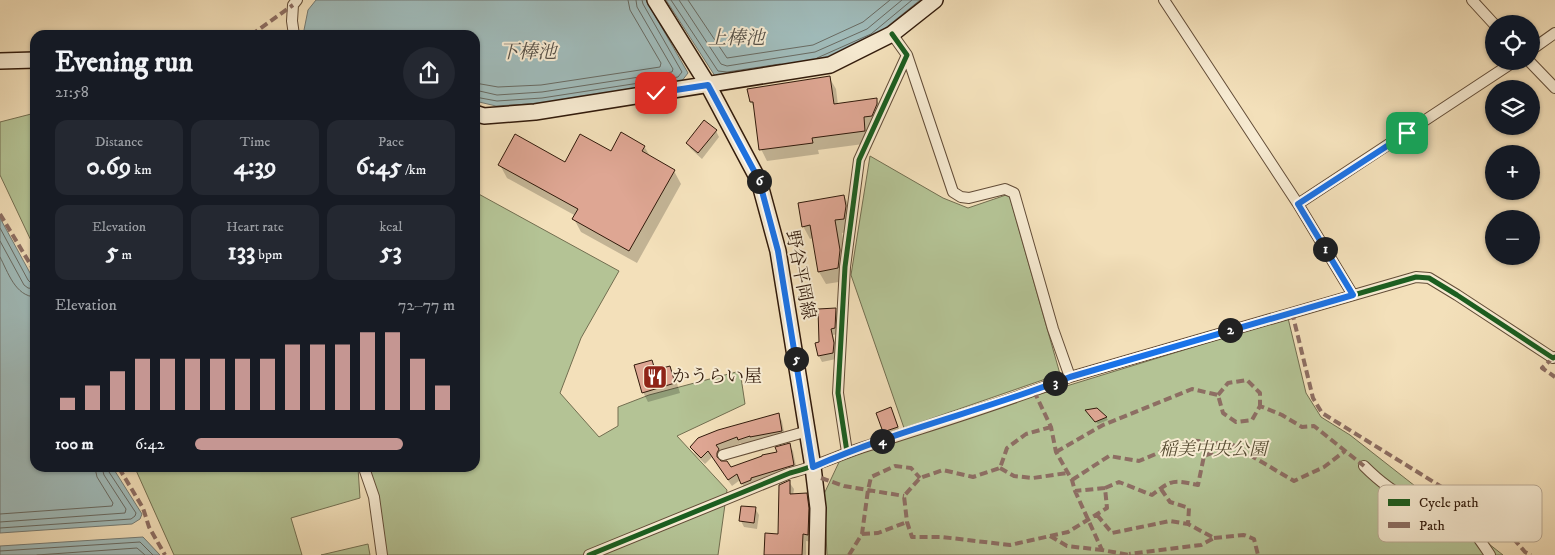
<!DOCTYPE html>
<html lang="en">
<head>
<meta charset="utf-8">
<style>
	:root { --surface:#171b24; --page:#242831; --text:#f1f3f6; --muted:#9ea1a6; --accent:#c59692 }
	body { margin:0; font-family:"IM FELL DW Pica","Noto Serif JP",serif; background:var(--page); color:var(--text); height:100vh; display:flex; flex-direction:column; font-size:19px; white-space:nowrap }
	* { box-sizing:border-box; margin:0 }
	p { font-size:16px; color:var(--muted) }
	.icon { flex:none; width:28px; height:28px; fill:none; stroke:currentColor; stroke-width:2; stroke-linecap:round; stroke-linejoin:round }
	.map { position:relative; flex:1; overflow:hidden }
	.details { position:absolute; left:30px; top:30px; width:450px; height:442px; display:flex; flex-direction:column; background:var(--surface); border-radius:15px; box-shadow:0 1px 4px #0004 }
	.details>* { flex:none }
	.fabs { position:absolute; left:1485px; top:15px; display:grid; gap:10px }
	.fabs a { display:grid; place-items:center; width:55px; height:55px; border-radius:50%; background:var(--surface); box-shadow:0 1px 4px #0004; font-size:25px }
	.pin { position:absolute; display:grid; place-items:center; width:42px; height:42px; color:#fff; margin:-21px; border-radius:10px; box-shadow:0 2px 8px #0006 }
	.km { position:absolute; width:25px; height:25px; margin:-12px; border-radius:50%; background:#222; color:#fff; font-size:14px; line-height:25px; text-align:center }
	.round { display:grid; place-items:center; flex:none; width:52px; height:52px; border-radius:26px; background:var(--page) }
	.head { display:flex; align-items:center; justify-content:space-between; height:85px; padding:0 25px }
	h1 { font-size:28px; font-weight:700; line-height:38px }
	.figures { display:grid; grid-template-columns:repeat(3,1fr); gap:8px; height:85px; padding:5px 25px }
	.figures div { display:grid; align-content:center; border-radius:12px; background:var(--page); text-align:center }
	.figures b { font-size:25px; font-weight:700 }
	.figures small { font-size:14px; font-weight:400 }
	.figures p { font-size:14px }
	.chart { height:140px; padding:10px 25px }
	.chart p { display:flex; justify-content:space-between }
	.chart svg { width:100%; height:90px; margin-top:5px; stroke:var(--accent); stroke-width:6 }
	ul { padding:0 25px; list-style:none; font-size:16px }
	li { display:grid; grid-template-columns:80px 60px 1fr; align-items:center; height:38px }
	li i { height:12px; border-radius:6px; background:var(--accent) }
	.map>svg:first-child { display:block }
	.green { fill:#b4c395; stroke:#726e50 }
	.water { fill:#a0bbba; stroke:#747b74 }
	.shadow { fill:#0003 }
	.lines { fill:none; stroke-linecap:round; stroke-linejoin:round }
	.shore { stroke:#686a62; stroke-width:1 }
	.building { fill:#dea693; stroke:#311a0b }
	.minor-casing { stroke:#624c37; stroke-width:12 }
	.secondary-casing { stroke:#311a0b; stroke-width:18 }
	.minor { stroke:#f7ebd2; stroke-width:10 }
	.secondary { stroke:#f7ebd2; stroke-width:15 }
	.quiet { stroke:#8d6e63; stroke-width:4; stroke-dasharray:8 4; stroke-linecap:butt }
	.cycleway-casing { stroke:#f7ebd2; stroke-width:8 }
	.cycleway { stroke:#1b5e20; stroke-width:5 }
	.route-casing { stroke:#fff; stroke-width:10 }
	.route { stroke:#1a73e8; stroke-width:6 }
	.labels { text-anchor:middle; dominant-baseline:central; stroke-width:4; stroke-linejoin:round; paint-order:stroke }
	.street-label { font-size:18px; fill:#311a0b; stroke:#f7ebd2 }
	.poi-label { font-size:18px; fill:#311a0b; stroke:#f7ebd2; text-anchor:start }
	.park-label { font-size:18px; font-style:italic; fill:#584d34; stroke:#f7ebd2 }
	.water-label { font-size:19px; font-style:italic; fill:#585248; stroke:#f7ebd2 }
	.key { fill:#f7ebd2; stroke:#bcac96; stroke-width:1 }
	.key-label { font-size:14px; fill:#311a0b }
</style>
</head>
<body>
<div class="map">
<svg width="1555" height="555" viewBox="0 0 1555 555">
	<rect width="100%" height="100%" fill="#f3e0ba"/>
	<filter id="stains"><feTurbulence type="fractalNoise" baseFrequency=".004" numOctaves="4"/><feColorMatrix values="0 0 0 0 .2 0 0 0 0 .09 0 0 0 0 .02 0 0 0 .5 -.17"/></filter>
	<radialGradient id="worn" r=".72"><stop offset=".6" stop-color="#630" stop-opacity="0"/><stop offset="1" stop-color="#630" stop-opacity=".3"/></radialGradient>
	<path class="green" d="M35 113V249L0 175V122Z
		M870 156 943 198 968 208 1009 194 1060 374 904 428 851 275Z
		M475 192 619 271 581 338 560 393 599 437 618 426V407L649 395 740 371 745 404 677 436 727 490 718 555H381L366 468H475Z
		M1288 318 1306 393 1321 417 1350 435 1503 555H827L824 494 840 460 1034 396Z
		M135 468H358L360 498 291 518 302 555H174Z
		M368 544 370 555H321Z"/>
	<path class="water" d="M316 0H646L688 73 681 82 543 103 496 106 475 101V35H303L308 10Z
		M666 0H920L873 38 818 63 727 77 715 76Z
		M0 218 35 282V468H113L142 514 140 519 132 524 0 533Z
		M143 537 160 555H0V546Z"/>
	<path class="shadow" d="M829 77 836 89 838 105 876 99 883 111 871 143 818 150 819 154 767 161 761 149 755 109 751 102Z
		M716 131 719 137 702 159 691 149 687 143Z
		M644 146 651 158 674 171 681 184 637 263 581 232 574 219 576 216 507 178 500 165 565 163 611 152Z
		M844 196 851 209V231L842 233 847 263 845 281 826 284 819 272 813 238 810 239 803 226Z
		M835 309 839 315 838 334 833 335 837 350 836 359 822 362 819 356 821 343Z
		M651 361 657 371 670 367 675 377 680 393 648 402 643 392Z
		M891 409 901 433 888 438 878 414Z
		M1097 409 1106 417 1108 420 1098 424 1088 413Z
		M778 415 782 421 785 437 742 445 741 443 719 452 722 457 719 462 731 468 778 453 789 445 793 451 797 471 745 489 740 480 732 486 712 457 705 464 695 454 692 448Z
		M789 482 794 489 793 495 806 494 810 502 812 542 806 541V555H765L779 535Z
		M755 508 759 515 757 529 744 527 741 521Z"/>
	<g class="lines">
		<path class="shore" d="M671 0 718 71 727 72 780 64
			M679 0 721 64 727 66 815 52 867 29 902 0
			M688 0 727 58 813 45 863 22 890 0
			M817 58 871 34 912 0
			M475 83 498 87 541 85 660 67 661 63 630 10 628 0
			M475 90 497 95 542 92 672 72 673 69 637 7 636 0
			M475 97 497 101 542 98 678 77 682 72 643 4 642 0
			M0 228 28 280 31 283H35
			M0 241 24 285 28 288 35 289
			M0 257C8 272 15 296 35 297
			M0 514 112 506 113 503 97 477 95 468
			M0 522 125 513 126 509 104 475 102 468
			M0 528 131 519 135 516 136 513 109 472V468
			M0 551 140 542 153 555
			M37 555 137 548 145 555"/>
	</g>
	<path class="building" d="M830 76 834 104 877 98V104L872 116 864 117 865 131 812 138 813 143 759 150 753 102H750L747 89Z
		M704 120 717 130 698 153 686 143Z
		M621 132 645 146 642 151 675 170 629 251 572 219 578 209 498 165 515 134 565 162 580 134 611 151Z
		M844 195 846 206 844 219 835 220 840 250 838 268 818 272 810 225 802 227 798 203Z
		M836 308 835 328 831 329 834 343 833 353 818 356 815 343 819 342 818 309Z
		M652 360 655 370 670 366 675 383 642 393 634 365Z
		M891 407 898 427 883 432 876 413Z
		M1097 408 1107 417 1095 422 1085 410Z
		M779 413 782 431 750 437V436L738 440 737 437 716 445 719 449 717 453V457L721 461H727L731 467 762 456V455L777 452 775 447 790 443 794 465 751 478V480L741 484 737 474 728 480 708 451 701 458 690 447 698 438 718 430Z
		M790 480V494L807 493 809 508 808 535 803 534 802 555H764L765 533 778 534 779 485Z
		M741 506 756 507 754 523 739 521Z"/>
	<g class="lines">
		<defs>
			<path id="minor" d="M1164 0 1298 204 1353 295
				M1472 0 1494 24
				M294 35 292 21 293 5 297 0
				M1531 50 1555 33
				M907 55 953 192 961 197 969 198 1005 189 1014 193 1053 329 1070 377
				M1529 61 1555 88
				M1298 204 1515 61
				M847 452 838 393 845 267 859 160 907 55 892 34
				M723 455 808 431
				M1364 466C1378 480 1392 492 1411 500 1427 506 1446 510 1460 520 1473 528 1482 543 1490 555
				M364 468 374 497 382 555
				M589 555 790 473C818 466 843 453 870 445 937 423 1005 403 1070 377L1416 277 1429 278 1457 295 1553 358 1555 357"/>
			<path id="secondary" d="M655 0 708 85 759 181 778 251 813 467 818 508 817 555
				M0 61 35 60
				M475 113 484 116 535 112 830 65 892 34 935 0"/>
		</defs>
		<use href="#minor" class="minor-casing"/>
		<use href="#secondary" class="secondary-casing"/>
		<use href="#minor" class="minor"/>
		<use href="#secondary" class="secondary"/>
		<path class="quiet" d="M251 35 293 5
			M0 214 35 272
			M1292 312 1313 398 1322 413 1500 523 1525 552 1531 555
			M1553 358 1542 368 1555 377
			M1034 391 1051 427 1056 452 1072 480 1075 491 1102 550 1129 555
			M1218 395 1228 383 1247 380 1260 393V406
			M1051 427 1026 434 1007 448 1000 468 973 477 943 470 920 478 904 496 907 522 912 537H942L1010 545 1068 532 1107 508 1105 488 1075 491
			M1056 452 1103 425 1192 389 1218 395 1223 413 1236 422 1252 420 1260 406 1282 415 1302 427 1314 426 1364 466
			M119 468 143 508 149 527 165 555
			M1000 468 1014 476 1033 478 1067 473
			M821 478 844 486 904 496
			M1072 480 1109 456 1139 461 1189 440 1233 445 1294 481 1324 467 1345 451
			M1105 488 1119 482 1152 495C1172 479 1174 480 1198 485L1204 456 1231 446
			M1161 489 1170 502 1189 508 1188 524
			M1097 515 1112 533 1170 521 1188 524 1214 538 1201 545 1129 554
			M862 534 878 533 907 522
			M1050 536 1067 546 1102 550
			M1214 538 1244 535 1254 539 1258 555
			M849 555 862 534 868 490 871 477 895 466 911 468 920 478"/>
		<defs>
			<path id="cycleway" d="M847 452 838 393 845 267 859 160 907 55 892 34
				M589 555 790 473C818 466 843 453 870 445 937 423 1005 403 1070 377L1416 277 1429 278 1457 295 1553 358 1555 357"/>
		</defs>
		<use href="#cycleway" class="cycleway-casing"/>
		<use href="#cycleway" class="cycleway"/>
	</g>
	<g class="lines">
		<defs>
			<path id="route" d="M656 93 708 85 759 180 778 251 813 467C896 430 986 410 1070 377L1353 295 1298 204 1407 133"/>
		</defs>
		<use href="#route" class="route-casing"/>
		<use href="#route" class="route"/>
	</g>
	<defs>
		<symbol id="restaurant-square" viewBox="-11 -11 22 22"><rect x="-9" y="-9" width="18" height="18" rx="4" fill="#8f2418" stroke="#f7ebd2"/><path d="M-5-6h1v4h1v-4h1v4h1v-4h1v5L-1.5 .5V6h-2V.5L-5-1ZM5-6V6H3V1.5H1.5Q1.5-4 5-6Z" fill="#fff"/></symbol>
	</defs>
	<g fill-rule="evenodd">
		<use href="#restaurant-square" x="641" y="363" width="28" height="28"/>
	</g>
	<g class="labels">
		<g class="street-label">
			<text transform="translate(800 275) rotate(79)">野谷平岡線</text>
		</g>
		<g class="poi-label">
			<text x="672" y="377">かうらい屋</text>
		</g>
		<g class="park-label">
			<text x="1213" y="450">稲美中央公園</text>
		</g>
		<g class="water-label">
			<text x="736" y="38">上棒池</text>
			<text x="528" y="52">下棒池</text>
		</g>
	</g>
	<rect x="1378" y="485" width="164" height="57" rx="8" class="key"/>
	<rect x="1388" y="499" width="22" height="7" fill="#1b5e20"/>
	<rect x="1388" y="522" width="22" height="6" fill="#8d6e63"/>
	<g class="key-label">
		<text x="1419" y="507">Cycle path</text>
		<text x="1419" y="530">Path</text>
	</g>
	<rect width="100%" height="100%" filter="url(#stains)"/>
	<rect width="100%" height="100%" fill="url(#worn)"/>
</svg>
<div class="fabs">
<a><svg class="icon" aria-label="locate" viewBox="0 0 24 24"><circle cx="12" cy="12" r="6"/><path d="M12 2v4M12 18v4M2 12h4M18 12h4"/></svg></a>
<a><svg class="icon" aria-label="layers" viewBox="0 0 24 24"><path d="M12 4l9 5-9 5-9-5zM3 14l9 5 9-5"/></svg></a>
<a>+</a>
<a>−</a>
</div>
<div class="pin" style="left:1407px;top:133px;background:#1e9e55"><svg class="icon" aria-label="arrive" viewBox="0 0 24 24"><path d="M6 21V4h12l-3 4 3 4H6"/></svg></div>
<div class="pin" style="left:656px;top:93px;background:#d93025"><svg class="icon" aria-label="check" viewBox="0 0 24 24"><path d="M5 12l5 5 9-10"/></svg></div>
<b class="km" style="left:1325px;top:249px">1</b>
<b class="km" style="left:1230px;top:330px">2</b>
<b class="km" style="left:1055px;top:383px">3</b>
<b class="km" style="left:882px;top:441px">4</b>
<b class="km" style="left:796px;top:359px">5</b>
<b class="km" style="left:759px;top:181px">6</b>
<section class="details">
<div class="head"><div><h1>Evening run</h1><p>21:58</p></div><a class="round"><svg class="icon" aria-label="share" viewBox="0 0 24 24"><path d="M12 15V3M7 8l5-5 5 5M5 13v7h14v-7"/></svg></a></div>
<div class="figures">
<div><p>Distance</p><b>0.69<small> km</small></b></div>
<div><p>Time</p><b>4:39</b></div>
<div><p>Pace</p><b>6:45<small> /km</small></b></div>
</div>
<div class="figures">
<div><p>Elevation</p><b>5<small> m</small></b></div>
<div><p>Heart rate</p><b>133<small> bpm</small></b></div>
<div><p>kcal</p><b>53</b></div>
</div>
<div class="chart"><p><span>Elevation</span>72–77 m</p>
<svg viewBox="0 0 160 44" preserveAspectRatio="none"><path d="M5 44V38M15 44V32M25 44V25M35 44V19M45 44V19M55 44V19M65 44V19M75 44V19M85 44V19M95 44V12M105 44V12M115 44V12M125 44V6M135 44V6M145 44V19M155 44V32"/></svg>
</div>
<ul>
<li><b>100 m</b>6:42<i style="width:80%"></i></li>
</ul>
</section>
</div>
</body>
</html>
